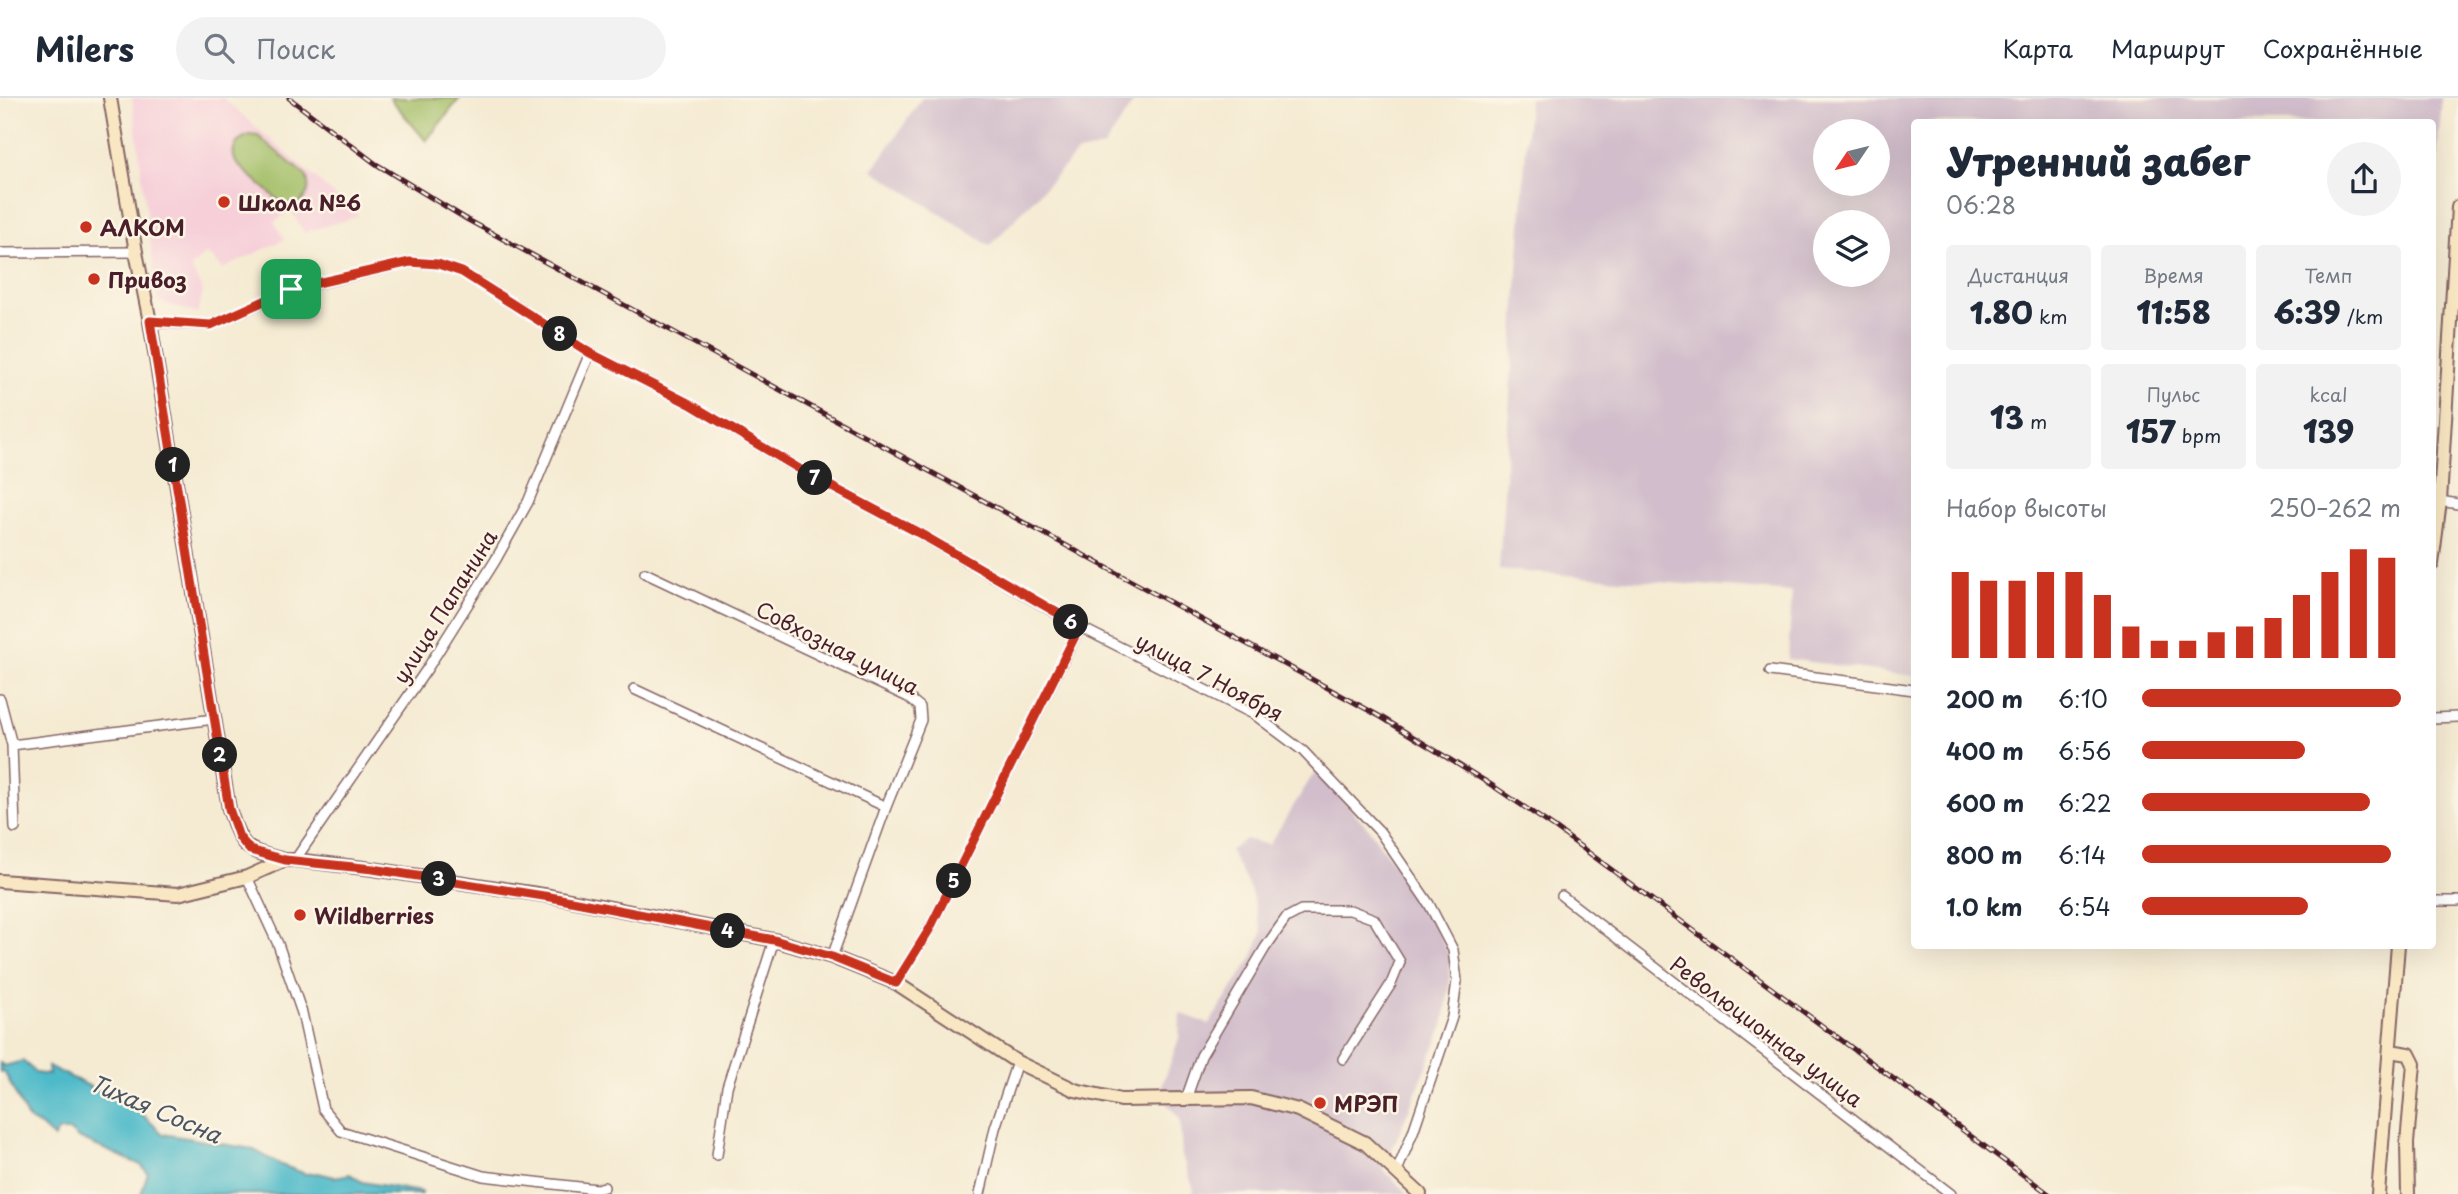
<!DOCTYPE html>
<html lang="ru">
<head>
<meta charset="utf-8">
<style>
	:root { --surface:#fff; --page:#f2f2f3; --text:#1f2937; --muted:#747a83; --line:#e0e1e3; --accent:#c8321e }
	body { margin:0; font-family:"Playpen Sans",sans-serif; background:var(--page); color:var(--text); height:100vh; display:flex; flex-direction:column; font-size:26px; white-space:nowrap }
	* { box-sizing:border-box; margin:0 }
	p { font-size:23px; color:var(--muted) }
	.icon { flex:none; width:38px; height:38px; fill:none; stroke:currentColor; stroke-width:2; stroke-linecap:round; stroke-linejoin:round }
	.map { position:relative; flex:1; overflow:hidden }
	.details { position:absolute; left:1911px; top:21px; width:525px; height:830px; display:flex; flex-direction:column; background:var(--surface); border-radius:7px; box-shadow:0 7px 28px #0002 }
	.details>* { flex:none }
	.needle { width:46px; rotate:235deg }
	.tools { position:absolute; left:1813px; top:21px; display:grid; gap:14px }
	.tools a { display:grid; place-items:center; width:77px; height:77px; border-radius:50%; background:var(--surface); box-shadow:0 7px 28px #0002; font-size:35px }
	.pin { position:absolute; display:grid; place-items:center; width:60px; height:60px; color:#fff; margin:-30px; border-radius:14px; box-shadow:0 4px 10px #0006 }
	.km { position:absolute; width:35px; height:35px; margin:-18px; border-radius:50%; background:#222; color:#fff; font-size:19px; line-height:35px; text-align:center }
	.round { display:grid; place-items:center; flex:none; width:74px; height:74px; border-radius:37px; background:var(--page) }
	.headline { display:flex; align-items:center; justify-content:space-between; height:119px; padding:0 35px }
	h1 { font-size:38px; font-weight:800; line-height:52px }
	.metrics { display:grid; grid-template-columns:repeat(3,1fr); gap:10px; height:119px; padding:7px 35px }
	.metrics div { display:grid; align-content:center; border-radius:7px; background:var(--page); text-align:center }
	.metrics b { font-size:30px; font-weight:800 }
	.metrics small { font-size:19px; font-weight:400 }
	.metrics p { font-size:19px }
	.chart { height:196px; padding:14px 35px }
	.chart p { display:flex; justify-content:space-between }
	.chart svg { width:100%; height:126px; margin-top:7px; stroke:var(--accent); stroke-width:6 }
	ul { padding:0 35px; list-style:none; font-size:23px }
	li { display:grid; grid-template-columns:112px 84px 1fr; align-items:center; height:52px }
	li i { height:18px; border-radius:9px; background:var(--accent) }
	header { display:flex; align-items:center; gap:42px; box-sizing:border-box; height:98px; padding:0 35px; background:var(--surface); border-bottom:2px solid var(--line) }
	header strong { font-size:33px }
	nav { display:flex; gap:38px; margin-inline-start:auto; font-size:24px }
	.search { width:490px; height:63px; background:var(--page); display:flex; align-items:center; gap:18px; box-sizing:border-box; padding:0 24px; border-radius:38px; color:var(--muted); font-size:26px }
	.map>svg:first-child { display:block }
	.built { fill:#f6cfd9 }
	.industrial { fill:#d1bdcb; fill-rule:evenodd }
	.green { fill:#a2be66; stroke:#766e48; stroke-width:2 }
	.water { fill:#4dbac9; stroke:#4c6c7a; stroke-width:2 }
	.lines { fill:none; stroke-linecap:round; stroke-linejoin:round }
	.street-casing { stroke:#866666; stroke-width:12 }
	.secondary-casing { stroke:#866666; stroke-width:16 }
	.street { stroke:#fff; stroke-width:9 }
	.secondary { stroke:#f9e7c3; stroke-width:12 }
	.rail-casing { stroke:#4a1f2b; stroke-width:5 }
	.rail { stroke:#fcf5e5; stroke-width:2.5; stroke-dasharray:8; stroke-linecap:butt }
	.route-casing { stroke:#fff; stroke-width:14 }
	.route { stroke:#c8321e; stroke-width:9 }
	.poi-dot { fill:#c8321e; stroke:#fcf5e5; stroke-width:2.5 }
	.labels { text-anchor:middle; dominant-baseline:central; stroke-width:5; stroke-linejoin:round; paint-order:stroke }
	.poi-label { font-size:21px; font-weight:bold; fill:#4a1f2b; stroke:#fcf5e5; text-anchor:start }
	.street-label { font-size:21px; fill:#4a1f2b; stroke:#fcf5e5 }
	.water-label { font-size:23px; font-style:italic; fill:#4b5562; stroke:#fcf5e5 }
</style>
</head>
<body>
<header>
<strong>Milers</strong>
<div class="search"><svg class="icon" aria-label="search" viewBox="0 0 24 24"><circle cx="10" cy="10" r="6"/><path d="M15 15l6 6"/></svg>Поиск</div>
<nav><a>Карта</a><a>Маршрут</a><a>Сохранённые</a></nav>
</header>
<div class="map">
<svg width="2458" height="1096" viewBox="0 0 2458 1096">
	<rect width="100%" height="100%" fill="#fcf5e5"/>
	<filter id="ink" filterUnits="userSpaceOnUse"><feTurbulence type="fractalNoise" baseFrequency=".0143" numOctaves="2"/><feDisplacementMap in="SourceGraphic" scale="14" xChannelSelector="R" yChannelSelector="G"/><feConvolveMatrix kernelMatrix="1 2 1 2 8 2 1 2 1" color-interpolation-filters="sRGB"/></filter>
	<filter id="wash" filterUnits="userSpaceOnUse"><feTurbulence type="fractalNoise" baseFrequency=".00686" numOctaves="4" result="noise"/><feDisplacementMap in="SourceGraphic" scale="28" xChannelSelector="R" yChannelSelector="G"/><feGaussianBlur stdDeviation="1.57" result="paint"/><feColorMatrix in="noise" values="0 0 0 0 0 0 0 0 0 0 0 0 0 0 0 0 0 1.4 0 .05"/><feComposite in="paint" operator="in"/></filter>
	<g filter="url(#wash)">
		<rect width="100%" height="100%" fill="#f5ebd3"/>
		<path class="built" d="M132 0H223L359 118 304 135 291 112 274 124 285 141 223 171 207 155 191 169 203 194 197 216 158 203Z"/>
		<path class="industrial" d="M922 0H1136L1104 49 1078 54 990 148 873 72Z
			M1529 0H2442L2433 112 2432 24H1914V578L1788 561 1792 494 1499 472ZM1878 33V86H1825V33ZM1878 124V177H1825V124Z
			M1314 675H1318L1369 731 1431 819 1450 859V887L1443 929 1384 1072 1408 1096H1192L1194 1092 1182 1058 1180 1021 1159 997 1179 940 1180 915 1209 926 1252 860 1262 835 1250 791 1230 753 1245 741 1269 747Z"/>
		<path class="green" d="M390 0H460L426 43Z
			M249 37 258 38 306 78C311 90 308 96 300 105L284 107 237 66C229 53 235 43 249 37Z"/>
		<path class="water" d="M23 963 36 975 49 977 48 968 97 992H111L143 1017 163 1036 252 1051 281 1067 306 1076 318 1075 335 1079 350 1076 362 1084 422 1094V1096H141L148 1075 141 1067 78 1040 70 1033H58L54 1040 41 1028 28 1021 5 975 0 974V965L4 968Z"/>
	</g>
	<g filter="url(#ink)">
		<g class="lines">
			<defs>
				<path id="street" d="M0 155 136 154
					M150 224 211 227 291 192 410 164 438 166 462 174 590 255 690 306 813 379 919 435 1080 529 1255 617 1303 653 1380 734 1429 806 1453 852 1457 883 1452 919 1413 1034 1397 1073
					M2440 403 2458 406
					M645 475 908 599 920 609 921 622 886 709 832 859
					M1770 573 1914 592
					M634 591 886 709
					M0 601 12 647 15 730
					M2432 620 2458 619
					M12 647 214 621
					M295 762 427 571 495 463 528 404 590 255
					M247 779 278 846 302 915 323 1011 341 1033 483 1078 597 1091 604 1089
					M1562 798 1951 1096
					M2432 803H2458
					M896 885 929 832 1080 529
					M1186 1001 1201 958 1265 850 1286 820 1301 812H1350L1374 821 1400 864 1391 886 1343 961
					M717 1057 727 989 774 842
					M980 1096 995 1030 1017 964"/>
				<path id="secondary" d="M110 0 136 154 150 224 229 711C243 752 243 751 285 762
					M2432 466 2440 403 2458 109
					M0 783 178 796 247 779 285 762H295L373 771 550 798 774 842 832 859 896 885 1017 964 1075 992 1121 1002 1251 1000 1298 1012 1365 1045 1420 1096
					M2390 953 2409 956 2414 966 2407 1045 2408 1096
					M2378 1096 2398 847"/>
			</defs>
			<use href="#street" class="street-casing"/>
			<use href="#secondary" class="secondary-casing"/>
			<use href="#street" class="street"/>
			<use href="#secondary" class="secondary"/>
			<defs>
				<path id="rail" d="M289 0 376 66 468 122 1381 619 1493 688 1554 729 2049 1096"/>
			</defs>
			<use href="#rail" class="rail-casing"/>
			<use href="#rail" class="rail"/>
		</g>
	</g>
	<g class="lines" filter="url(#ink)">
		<defs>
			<path id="route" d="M410 164 438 166 462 174 590 255 690 306 813 379 919 435 1080 528 929 832 896 885 832 859 774 842 550 799 373 771 285 762 250 752 239 739 229 711 150 223 211 227 291 191Z"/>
		</defs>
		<use href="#route" class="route-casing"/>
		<use href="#route" class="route"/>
	</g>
	<g class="poi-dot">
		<circle cx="224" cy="104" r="7"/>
		<circle cx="86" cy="129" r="7"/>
		<circle cx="94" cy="181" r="7"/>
		<circle cx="300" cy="817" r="7"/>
		<circle cx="1320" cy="1005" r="7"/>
	</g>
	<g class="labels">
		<g class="poi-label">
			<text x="238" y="104">Школа №6</text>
			<text x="100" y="129">АЛКОМ</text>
			<text x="108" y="181">Привоз</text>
			<text x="314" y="817">Wildberries</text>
			<text x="1334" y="1005">МРЭП</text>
		</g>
		<g class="street-label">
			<text transform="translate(444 508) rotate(-58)">улица Папанина</text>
			<text transform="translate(838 549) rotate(27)">Совхозная улица</text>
			<text transform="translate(1210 578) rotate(28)">улица 7 Ноября</text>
			<text transform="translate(1767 933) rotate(37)">Революционная улица</text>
		</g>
		<g class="water-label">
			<text transform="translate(156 1010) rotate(23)">Тихая Сосна</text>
		</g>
	</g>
</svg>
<div class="tools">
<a><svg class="needle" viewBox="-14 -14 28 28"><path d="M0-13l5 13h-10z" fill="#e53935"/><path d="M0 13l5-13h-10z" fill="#747a83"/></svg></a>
<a><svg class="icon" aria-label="layers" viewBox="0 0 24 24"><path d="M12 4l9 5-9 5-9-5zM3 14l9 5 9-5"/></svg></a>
</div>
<div class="pin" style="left:291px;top:191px;background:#1e9e55"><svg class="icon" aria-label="arrive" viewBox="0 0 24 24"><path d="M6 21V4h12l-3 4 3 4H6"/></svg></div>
<b class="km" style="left:173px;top:367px">1</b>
<b class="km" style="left:220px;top:657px">2</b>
<b class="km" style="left:439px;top:781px">3</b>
<b class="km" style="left:728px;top:833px">4</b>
<b class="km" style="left:954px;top:783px">5</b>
<b class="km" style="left:1071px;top:524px">6</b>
<b class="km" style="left:815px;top:380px">7</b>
<b class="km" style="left:560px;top:236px">8</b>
<section class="details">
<div class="headline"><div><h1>Утренний забег</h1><p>06:28</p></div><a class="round"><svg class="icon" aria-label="share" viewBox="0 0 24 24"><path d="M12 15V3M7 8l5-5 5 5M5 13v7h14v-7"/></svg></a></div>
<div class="metrics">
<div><p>Дистанция</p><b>1.80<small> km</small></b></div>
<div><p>Время</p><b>11:58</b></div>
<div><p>Темп</p><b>6:39<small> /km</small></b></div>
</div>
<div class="metrics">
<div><b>13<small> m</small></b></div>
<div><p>Пульс</p><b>157<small> bpm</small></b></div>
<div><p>kcal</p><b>139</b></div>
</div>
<div class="chart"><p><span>Набор высоты</span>250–262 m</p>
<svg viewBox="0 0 160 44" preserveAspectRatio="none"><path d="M5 44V14M15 44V17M25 44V17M35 44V14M45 44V14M55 44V22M65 44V33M75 44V38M85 44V38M95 44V35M105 44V33M115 44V30M125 44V22M135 44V14M145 44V6M155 44V9"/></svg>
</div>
<ul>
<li><b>200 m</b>6:10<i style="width:100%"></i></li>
<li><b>400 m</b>6:56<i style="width:63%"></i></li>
<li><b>600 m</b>6:22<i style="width:88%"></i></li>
<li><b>800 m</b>6:14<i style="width:96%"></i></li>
<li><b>1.0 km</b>6:54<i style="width:64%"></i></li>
</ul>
</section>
</div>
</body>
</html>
